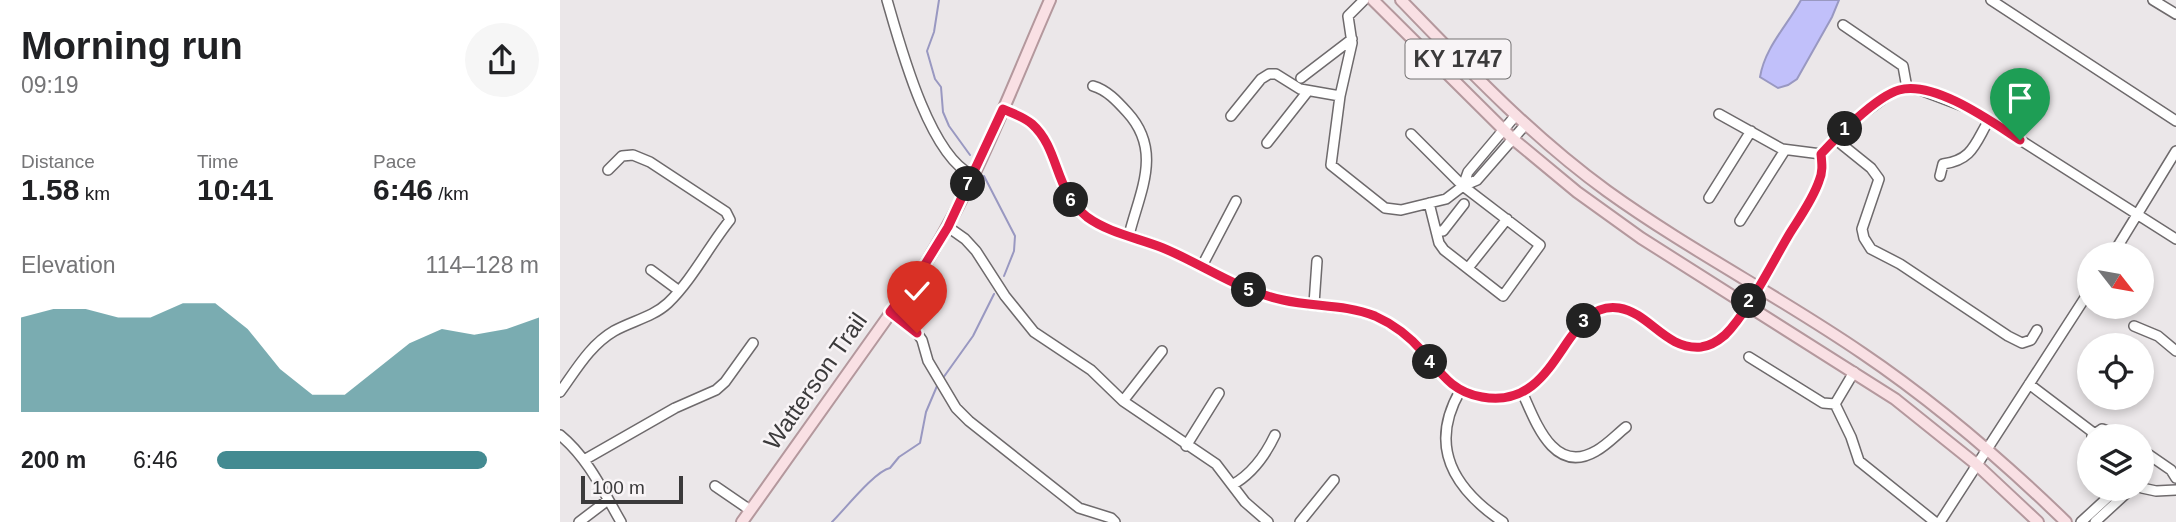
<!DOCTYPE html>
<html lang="en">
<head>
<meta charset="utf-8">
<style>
	:root { --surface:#fff; --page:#f6f6f6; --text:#202124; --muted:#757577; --accent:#438a91 }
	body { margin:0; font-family:Helvetica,sans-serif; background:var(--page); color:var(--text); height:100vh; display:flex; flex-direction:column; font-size:26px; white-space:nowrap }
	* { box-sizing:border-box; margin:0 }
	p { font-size:23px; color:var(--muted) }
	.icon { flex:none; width:38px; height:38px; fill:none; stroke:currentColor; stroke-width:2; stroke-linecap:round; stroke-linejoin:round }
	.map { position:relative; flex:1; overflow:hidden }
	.panel { display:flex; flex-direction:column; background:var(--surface); width:560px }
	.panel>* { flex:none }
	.needle { width:46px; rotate:121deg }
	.fabs { position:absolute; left:1517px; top:242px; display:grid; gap:14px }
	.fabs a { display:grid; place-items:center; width:77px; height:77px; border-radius:50%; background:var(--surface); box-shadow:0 4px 10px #0003; font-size:35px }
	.scale { position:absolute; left:21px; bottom:18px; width:102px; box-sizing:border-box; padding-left:7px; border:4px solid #3b3a3b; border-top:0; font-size:19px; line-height:24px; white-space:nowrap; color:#3b3a3b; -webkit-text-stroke:5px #f8f4f6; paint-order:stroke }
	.pin { position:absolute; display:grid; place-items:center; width:60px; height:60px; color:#fff; margin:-72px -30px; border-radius:50% 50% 50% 0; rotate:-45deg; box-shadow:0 0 7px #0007 }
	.pin .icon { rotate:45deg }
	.km { position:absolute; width:35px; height:35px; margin:-18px; border-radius:50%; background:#222; color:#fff; font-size:19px; line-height:35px; text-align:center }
	.round { display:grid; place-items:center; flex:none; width:74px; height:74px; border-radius:37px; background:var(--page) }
	.head { display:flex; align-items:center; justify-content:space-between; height:119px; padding:0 21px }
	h1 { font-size:38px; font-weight:600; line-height:52px }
	.stats { display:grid; grid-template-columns:repeat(3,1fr); gap:10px; height:119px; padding:7px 21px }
	.stats div { display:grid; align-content:center }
	.stats b { font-size:30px; font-weight:600 }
	.stats small { font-size:19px; font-weight:400 }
	.stats p { font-size:19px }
	.chart { height:196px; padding:14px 21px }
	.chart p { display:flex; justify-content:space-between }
	.chart svg { width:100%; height:126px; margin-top:7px; fill:var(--accent); opacity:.7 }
	ul { padding:0 21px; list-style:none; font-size:23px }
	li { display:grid; grid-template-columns:112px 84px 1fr; align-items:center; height:52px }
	li i { height:18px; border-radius:9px; background:var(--accent) }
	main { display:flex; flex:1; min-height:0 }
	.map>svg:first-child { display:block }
	.water { fill:#c1c0fa; stroke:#9998c1; stroke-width:2 }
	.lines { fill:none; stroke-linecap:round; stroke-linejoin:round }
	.stream { stroke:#9998c1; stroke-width:2 }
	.minor-casing { stroke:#6e6a6c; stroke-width:12 }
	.major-casing { stroke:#b4989d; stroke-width:14 }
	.minor { stroke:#fff; stroke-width:9 }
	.major { stroke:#f9e0e4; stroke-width:10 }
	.route-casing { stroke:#fff; stroke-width:14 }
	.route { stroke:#e11d48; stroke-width:9 }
	.labels { text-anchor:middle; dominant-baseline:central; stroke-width:5; stroke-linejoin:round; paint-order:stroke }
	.shield { fill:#f8f4f6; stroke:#747273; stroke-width:2 }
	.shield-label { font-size:23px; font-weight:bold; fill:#3b3a3b }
	.street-label { font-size:24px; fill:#3b3a3b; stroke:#f8f4f6 }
</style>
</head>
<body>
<main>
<section class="panel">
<div class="head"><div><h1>Morning run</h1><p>09:19</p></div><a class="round"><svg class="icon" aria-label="share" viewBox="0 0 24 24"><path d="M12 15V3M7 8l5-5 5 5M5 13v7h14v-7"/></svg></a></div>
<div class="stats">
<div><p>Distance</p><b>1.58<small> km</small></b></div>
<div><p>Time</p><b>10:41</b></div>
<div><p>Pace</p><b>6:46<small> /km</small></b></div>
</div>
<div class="chart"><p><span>Elevation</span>114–128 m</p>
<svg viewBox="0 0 160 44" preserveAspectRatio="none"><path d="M0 44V11L10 8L20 8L30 11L40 11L50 6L60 6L70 15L80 29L90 38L100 38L110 29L120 20L130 15L140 17L150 15L160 11V44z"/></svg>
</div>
<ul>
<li><b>200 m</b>6:46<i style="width:84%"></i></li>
</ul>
</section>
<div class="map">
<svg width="1616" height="522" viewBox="0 0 1616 522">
	<rect width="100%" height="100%" fill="#ebe7e9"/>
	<path class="water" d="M1241 0H1279L1272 17 1237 79 1228 85 1218 88 1200 77C1205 47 1227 26 1241 0Z"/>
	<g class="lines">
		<path class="stream" d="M379 0 374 32 367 51 375 79 381 87 383 112 389 126 410 155
			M424 176 455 236 454 251 444 276
			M383 378 413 336 434 294
			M272 522C285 509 315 471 330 468L339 457 360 443 366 412 377 386"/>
		<defs>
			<path id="minor" d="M327 0C340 45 369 155 412 175
				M804 0 788 16 792 43 780 96 771 165 825 208 841 210 886 199 903 186 917 180 966 124
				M1431 0 1616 121
				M1593 0 1616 14
				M1283 25 1343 66 1347 88
				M741 78 792 39
				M533 86C547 90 557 101 567 112 603 151 580 191 569 235
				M443 109C452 113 464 117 472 124 502 150 492 193 532 220 553 234 580 238 603 248 644 265 679 291 723 300 755 308 789 304 820 319 836 327 851 339 863 352 881 373 892 392 922 397 1001 412 1002 299 1059 308 1090 313 1105 351 1141 347 1150 346 1158 341 1165 335 1189 311 1212 264 1230 234 1240 217 1253 199 1259 181 1263 172 1262 164 1261 154L1296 119 1331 93 1347 88 1360 90 1413 110 1616 239
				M1159 114 1222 149 1261 154
				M671 116 701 79 709 74H716L740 89 780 96
				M851 134 903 186 980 245 943 296 884 250 879 243 869 203
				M1275 139 1311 168 1319 179 1302 229 1304 238 1311 249 1340 264 1448 336 1462 343 1471 340 1477 330
				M707 143 748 91
				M1380 176 1383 164C1413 160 1415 143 1429 120
				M903 186 908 172 956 115
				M1149 198 1191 131
				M1180 221 1225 150
				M388 227 405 239 416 251 445 296 474 332 531 370 563 401 656 464 685 502 708 522
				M876 231H883L904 204
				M1553 254 1616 151
				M642 266 676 201
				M908 268 947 219
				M91 270 118 290
				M754 304 757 261
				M330 312 357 333 362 340 368 361 396 408 409 421 519 508 551 518 555 522
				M1574 326 1598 336 1616 351
				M1189 357 1263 403 1275 404
				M1469 384 1535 434
				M900 391C868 447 894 489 943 522
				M0 392C16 370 30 345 54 331 72 321 93 317 108 303 132 280 149 246 170 220L166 212 90 162 73 155 62 156 48 170
				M962 392C975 420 993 476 1036 451 1047 445 1056 435 1066 427
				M563 401 602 351
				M1275 404 1291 437 1299 461 1375 522
				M1275 404 1294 372
				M0 435C28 458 43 491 61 522
				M1532 436 1542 429 1561 436
				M626 446 659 393
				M1582 450 1611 470 1616 478
				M24 460 115 408 156 390 165 382 193 343
				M672 485C692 474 705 456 715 435
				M155 486 190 510
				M1582 488 1596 491 1616 490
				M19 522 48 500
				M740 522 774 480
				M1380 522 1530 290
				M1521 522 1558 488
				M1535 522 1572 488"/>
			<path id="major" d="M813 0 953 139 1017 192 1081 238 1335 399 1416 464 1478 522
				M841 0C906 67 971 136 1047 191 1129 250 1219 296 1302 353 1376 403 1442 460 1506 522
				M182 522 364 266C416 184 451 89 490 0"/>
		</defs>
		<use href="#minor" class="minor-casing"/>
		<use href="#major" class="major-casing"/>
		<use href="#minor" class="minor"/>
		<use href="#major" class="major"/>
	</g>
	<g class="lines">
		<defs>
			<path id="route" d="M357 333 330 312 364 266 388 227 443 109C452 113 464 117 472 124 500 149 494 191 527 217 549 233 578 238 603 248 644 265 679 291 723 300 754 307 785 304 815 316 833 324 850 337 863 352 881 373 892 392 922 397 1001 412 1002 299 1059 308 1090 313 1105 350 1141 347 1150 346 1158 341 1165 335 1188 312 1212 263 1230 233 1240 217 1253 199 1259 181 1263 172 1262 164 1261 154 1278 136 1315 97 1339 90 1374 80 1432 122 1460 140"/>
		</defs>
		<use href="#route" class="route-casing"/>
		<use href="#route" class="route"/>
	</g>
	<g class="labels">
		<rect class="shield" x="845.5" y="39.5" width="105" height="39" rx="5"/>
		<g class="shield-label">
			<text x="898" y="59">KY 1747</text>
		</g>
		<g class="street-label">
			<text transform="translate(255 381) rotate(-55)">Watterson Trail</text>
		</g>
	</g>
</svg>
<div class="fabs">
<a><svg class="needle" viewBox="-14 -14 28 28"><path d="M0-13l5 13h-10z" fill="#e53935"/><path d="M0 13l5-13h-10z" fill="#757577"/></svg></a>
<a><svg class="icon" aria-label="locate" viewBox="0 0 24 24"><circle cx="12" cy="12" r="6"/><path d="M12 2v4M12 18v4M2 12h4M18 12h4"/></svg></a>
<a><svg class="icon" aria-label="layers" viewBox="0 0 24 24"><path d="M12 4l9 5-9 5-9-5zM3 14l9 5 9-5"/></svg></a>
</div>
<div class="scale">100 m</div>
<div class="pin" style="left:1460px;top:140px;background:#1e9e55"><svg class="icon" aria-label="arrive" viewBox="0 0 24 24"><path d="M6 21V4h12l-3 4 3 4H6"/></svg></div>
<div class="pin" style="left:357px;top:333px;background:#d93025"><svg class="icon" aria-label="check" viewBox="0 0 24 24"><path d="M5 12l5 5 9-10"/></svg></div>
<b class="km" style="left:1285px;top:129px">1</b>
<b class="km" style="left:1189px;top:301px">2</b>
<b class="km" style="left:1024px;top:321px">3</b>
<b class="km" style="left:870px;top:362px">4</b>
<b class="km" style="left:689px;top:290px">5</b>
<b class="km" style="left:511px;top:200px">6</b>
<b class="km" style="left:408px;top:184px">7</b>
</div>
</main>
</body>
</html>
